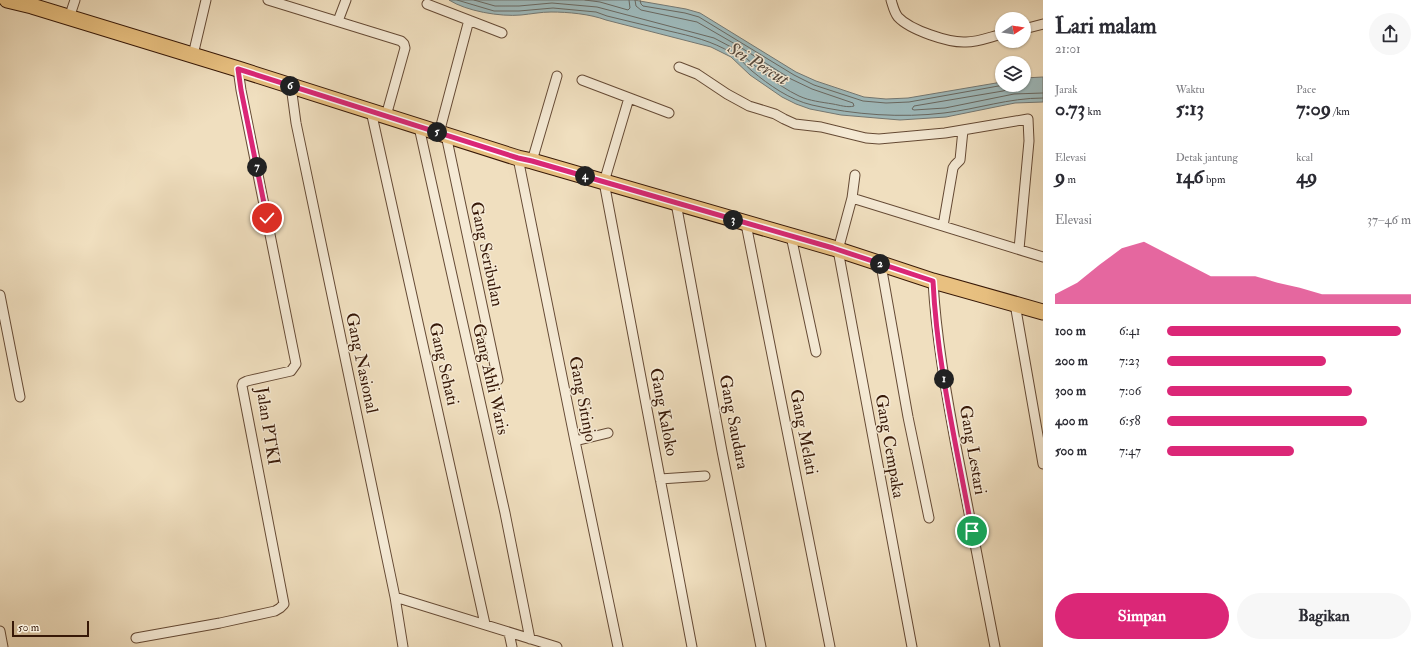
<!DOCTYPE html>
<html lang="id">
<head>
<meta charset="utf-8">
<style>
	:root { --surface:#fff; --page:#f7f7f7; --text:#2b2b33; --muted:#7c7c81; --accent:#db2777 }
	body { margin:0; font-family:"IM FELL Double Pica",serif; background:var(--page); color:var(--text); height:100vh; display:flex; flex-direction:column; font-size:15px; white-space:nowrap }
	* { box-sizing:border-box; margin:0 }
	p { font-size:13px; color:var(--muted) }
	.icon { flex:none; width:22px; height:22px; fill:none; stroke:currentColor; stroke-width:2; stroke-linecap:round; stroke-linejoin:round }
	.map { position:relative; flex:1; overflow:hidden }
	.details { display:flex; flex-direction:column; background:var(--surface); width:380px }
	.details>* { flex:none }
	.needle { width:26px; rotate:78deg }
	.fabs { position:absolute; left:995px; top:12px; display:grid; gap:8px }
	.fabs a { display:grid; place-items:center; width:36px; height:36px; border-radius:50%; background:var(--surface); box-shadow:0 1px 3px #0004; font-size:20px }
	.scale { position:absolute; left:12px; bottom:10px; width:77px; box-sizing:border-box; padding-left:4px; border:2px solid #371807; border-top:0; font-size:11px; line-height:14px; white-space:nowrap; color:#371807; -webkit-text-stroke:3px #f5ead5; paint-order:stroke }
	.pin { position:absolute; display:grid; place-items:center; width:34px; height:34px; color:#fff; margin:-17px; border:2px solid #fff; border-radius:50%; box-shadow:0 1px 4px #0007 }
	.km { position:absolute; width:20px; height:20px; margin:-10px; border-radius:50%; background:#222; color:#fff; font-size:11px; line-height:20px; text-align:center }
	.round { display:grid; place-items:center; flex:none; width:42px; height:42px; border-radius:21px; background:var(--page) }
	.headline { display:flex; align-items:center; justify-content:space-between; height:68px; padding:0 12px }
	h1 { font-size:22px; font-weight:700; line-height:30px }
	.figures { display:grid; grid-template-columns:repeat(3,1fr); gap:6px; height:68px; padding:4px 12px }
	.figures div { display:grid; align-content:center }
	.figures b { font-size:20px; font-weight:700 }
	.figures small { font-size:11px; font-weight:400 }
	.figures p { font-size:11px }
	.chart { height:112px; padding:8px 12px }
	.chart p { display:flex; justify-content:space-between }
	.chart svg { width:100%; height:72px; margin-top:4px; fill:var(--accent); opacity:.7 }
	.cta { display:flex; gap:8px; margin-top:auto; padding:8px 12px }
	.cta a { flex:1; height:46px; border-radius:24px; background:var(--accent); color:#fff; font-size:16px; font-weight:700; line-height:46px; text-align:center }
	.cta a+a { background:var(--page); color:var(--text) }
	ul { padding:0 12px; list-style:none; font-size:13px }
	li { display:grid; grid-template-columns:64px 48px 1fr; align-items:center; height:30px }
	li i { height:10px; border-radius:5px; background:var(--accent) }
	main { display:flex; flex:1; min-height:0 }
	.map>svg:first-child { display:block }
	.water { fill:#9ebabc; stroke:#757974 }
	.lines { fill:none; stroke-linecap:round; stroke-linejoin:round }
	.shore { stroke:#6a6962; stroke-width:1 }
	.street-casing { stroke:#654a35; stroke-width:11 }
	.primary-casing { stroke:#371807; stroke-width:17 }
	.street { stroke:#f5ead5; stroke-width:9 }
	.primary { stroke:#e8c080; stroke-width:15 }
	.route-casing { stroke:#fff; stroke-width:8 }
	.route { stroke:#db2777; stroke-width:5 }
	.labels { text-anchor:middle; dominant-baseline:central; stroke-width:3; stroke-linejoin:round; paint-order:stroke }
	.street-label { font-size:17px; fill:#371807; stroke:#f5ead5 }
	.water-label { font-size:18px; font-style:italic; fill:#56493d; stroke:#f5ead5 }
</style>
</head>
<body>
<main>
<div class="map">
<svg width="1043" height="647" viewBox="0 0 1043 647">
	<rect width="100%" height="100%" fill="#f0dfbf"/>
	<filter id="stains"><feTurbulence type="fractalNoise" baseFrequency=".005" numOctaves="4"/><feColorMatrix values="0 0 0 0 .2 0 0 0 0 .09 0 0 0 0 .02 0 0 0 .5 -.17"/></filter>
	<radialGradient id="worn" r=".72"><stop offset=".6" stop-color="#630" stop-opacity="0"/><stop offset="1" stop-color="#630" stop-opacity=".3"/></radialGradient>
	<path class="water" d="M449 0H634L686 9 700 13 796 72 816 81 864 97 886 99 908 98 1002 82V85H1024V78L1043 77V102L1015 103 946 117 900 120 841 115 810 109 796 104 782 97 750 75 731 57 711 47 606 20C590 14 568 12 551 12 541 12 531 14 521 15 500 17 466 11 449 0Z"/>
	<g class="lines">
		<path class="shore" d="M457 0 494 11H519L553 8 596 12 607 16C628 21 648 26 669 31 691 36 712 41 732 53 739 57 745 65 752 71 769 85 790 100 812 105 854 115 902 118 944 113 978 109 1008 98 1043 98
			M474 0 495 6H519L552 3 597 7 714 38 733 48 735 47V44L697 22 641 10 636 6 635 0
			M585 0 600 2 628 10 630 8 629 0
			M640 0 641 4 643 6 685 13 699 17 794 75 814 85 863 101 886 103 909 102 1004 85
			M737 47H740L791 79 812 89 853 103 854 106C848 108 839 105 833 104 821 102 810 101 799 96 776 85 756 67 737 50Z
			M1010 85 1008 89 1003 91 914 106 912 109 914 110 945 108 1014 94 1043 93"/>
		<defs>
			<path id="street" d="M268 0 401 41 404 44 405 48 386 116
				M891 0C893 6 894 12 898 17 910 30 949 43 966 42 978 42 990 37 1002 34
				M427 4 502 33
				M69 18 75 0
				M338 21 346 0
				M1024 29 1043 24
				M193 55 206 0
				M679 67 697 74 727 94 749 106 775 114 784 119 795 124 821 127 866 138 879 139 945 133 1028 119 1029 141 1019 249
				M582 80 669 113
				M291 86 296 123 395 597 403 647
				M629 98 604 182 692 647
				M371 111 485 624
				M419 127 505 513 530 639
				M439 133 469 20
				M446 135 498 380
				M518 158 575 441 618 647
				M532 161 557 76
				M855 175 852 198 838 250 912 647
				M852 198 1043 257
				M676 203 722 451 761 647
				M746 224 830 647
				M943 226 953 168 955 165 960 160 963 130
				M791 236 816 352
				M881 265 908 417 929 518
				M933 281C936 336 946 392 956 446 969 513 982 580 995 647
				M0 295 20 397
				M1015 304 1043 464
				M575 441 608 433
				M660 479 705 476
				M395 597 557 647
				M0 631 3 647
				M509 633 512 647
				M136 638 220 623 275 611 280 608 284 604 242 386 243 383 247 381 291 371 296 364 241 90 238 69"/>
			<path id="primary" d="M7 0 32 6 238 69 518 158 532 161 833 248 933 281 1043 312"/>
		</defs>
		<use href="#street" class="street-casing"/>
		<use href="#primary" class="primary-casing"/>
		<use href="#street" class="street"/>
		<use href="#primary" class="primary"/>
	</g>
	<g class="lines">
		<defs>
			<path id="route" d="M267 218 241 90 238 69 518 158 532 161 833 248 933 281C937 365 957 448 972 531"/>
		</defs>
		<use href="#route" class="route-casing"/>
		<use href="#route" class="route"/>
	</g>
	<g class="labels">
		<g class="street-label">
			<text transform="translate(487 254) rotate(78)">Gang Seribulan</text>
			<text transform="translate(362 363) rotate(78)">Gang Nasional</text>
			<text transform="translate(444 364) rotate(77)">Gang Sehati</text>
			<text transform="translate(491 379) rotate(77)">Gang Ahli Waris</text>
			<text transform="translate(583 399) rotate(79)">Gang Sitinjo</text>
			<text transform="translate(664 412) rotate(79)">Gang Kaloko</text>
			<text transform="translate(734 422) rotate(79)">Gang Saudara</text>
			<text transform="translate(268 426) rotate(81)">Jalan PTKI</text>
			<text transform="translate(804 432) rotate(79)">Gang Melati</text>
			<text transform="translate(890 446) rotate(80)">Gang Cempaka</text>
			<text transform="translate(973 450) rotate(80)">Gang Lestari</text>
		</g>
		<g class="water-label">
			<text transform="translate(758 64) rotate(31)">Sei Percut</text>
		</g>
	</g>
	<rect width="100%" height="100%" filter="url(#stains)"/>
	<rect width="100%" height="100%" fill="url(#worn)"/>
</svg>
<div class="fabs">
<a><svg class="needle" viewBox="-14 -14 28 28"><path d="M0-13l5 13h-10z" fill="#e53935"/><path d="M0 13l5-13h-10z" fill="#7c7c81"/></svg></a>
<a><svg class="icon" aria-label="layers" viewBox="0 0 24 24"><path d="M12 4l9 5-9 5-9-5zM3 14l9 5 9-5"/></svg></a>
</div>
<div class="scale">50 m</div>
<div class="pin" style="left:972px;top:531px;background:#1e9e55"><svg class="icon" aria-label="arrive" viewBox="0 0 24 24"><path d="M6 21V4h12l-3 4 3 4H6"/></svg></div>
<div class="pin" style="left:267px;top:218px;background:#d93025"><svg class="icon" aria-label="check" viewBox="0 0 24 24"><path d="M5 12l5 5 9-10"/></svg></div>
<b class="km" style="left:944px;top:379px">1</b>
<b class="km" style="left:880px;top:264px">2</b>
<b class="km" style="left:733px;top:220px">3</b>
<b class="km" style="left:585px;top:176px">4</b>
<b class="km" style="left:437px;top:132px">5</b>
<b class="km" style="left:290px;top:86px">6</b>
<b class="km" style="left:257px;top:167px">7</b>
</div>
<section class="details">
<div class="headline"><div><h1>Lari malam</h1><p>21:01</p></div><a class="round"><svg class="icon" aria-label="share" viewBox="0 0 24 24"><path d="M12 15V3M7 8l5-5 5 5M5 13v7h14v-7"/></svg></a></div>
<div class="figures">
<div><p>Jarak</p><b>0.73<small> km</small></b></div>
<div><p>Waktu</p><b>5:13</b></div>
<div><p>Pace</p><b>7:09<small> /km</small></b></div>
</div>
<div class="figures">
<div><p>Elevasi</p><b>9<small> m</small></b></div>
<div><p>Detak jantung</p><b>146<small> bpm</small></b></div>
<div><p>kcal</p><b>49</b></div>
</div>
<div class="chart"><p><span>Elevasi</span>37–46 m</p>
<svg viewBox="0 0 160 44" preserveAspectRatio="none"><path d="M0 44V38L10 31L20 20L30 10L40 6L50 13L60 20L70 27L80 27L90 27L100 31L110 34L120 38L130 38L140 38L150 38L160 38V44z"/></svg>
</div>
<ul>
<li><b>100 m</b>6:41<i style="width:96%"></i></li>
<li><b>200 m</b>7:23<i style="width:65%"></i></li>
<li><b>300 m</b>7:06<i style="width:76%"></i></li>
<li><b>400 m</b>6:58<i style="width:82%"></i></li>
<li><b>500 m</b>7:47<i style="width:52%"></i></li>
</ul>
<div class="cta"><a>Simpan</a><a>Bagikan</a></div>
</section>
</main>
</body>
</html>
